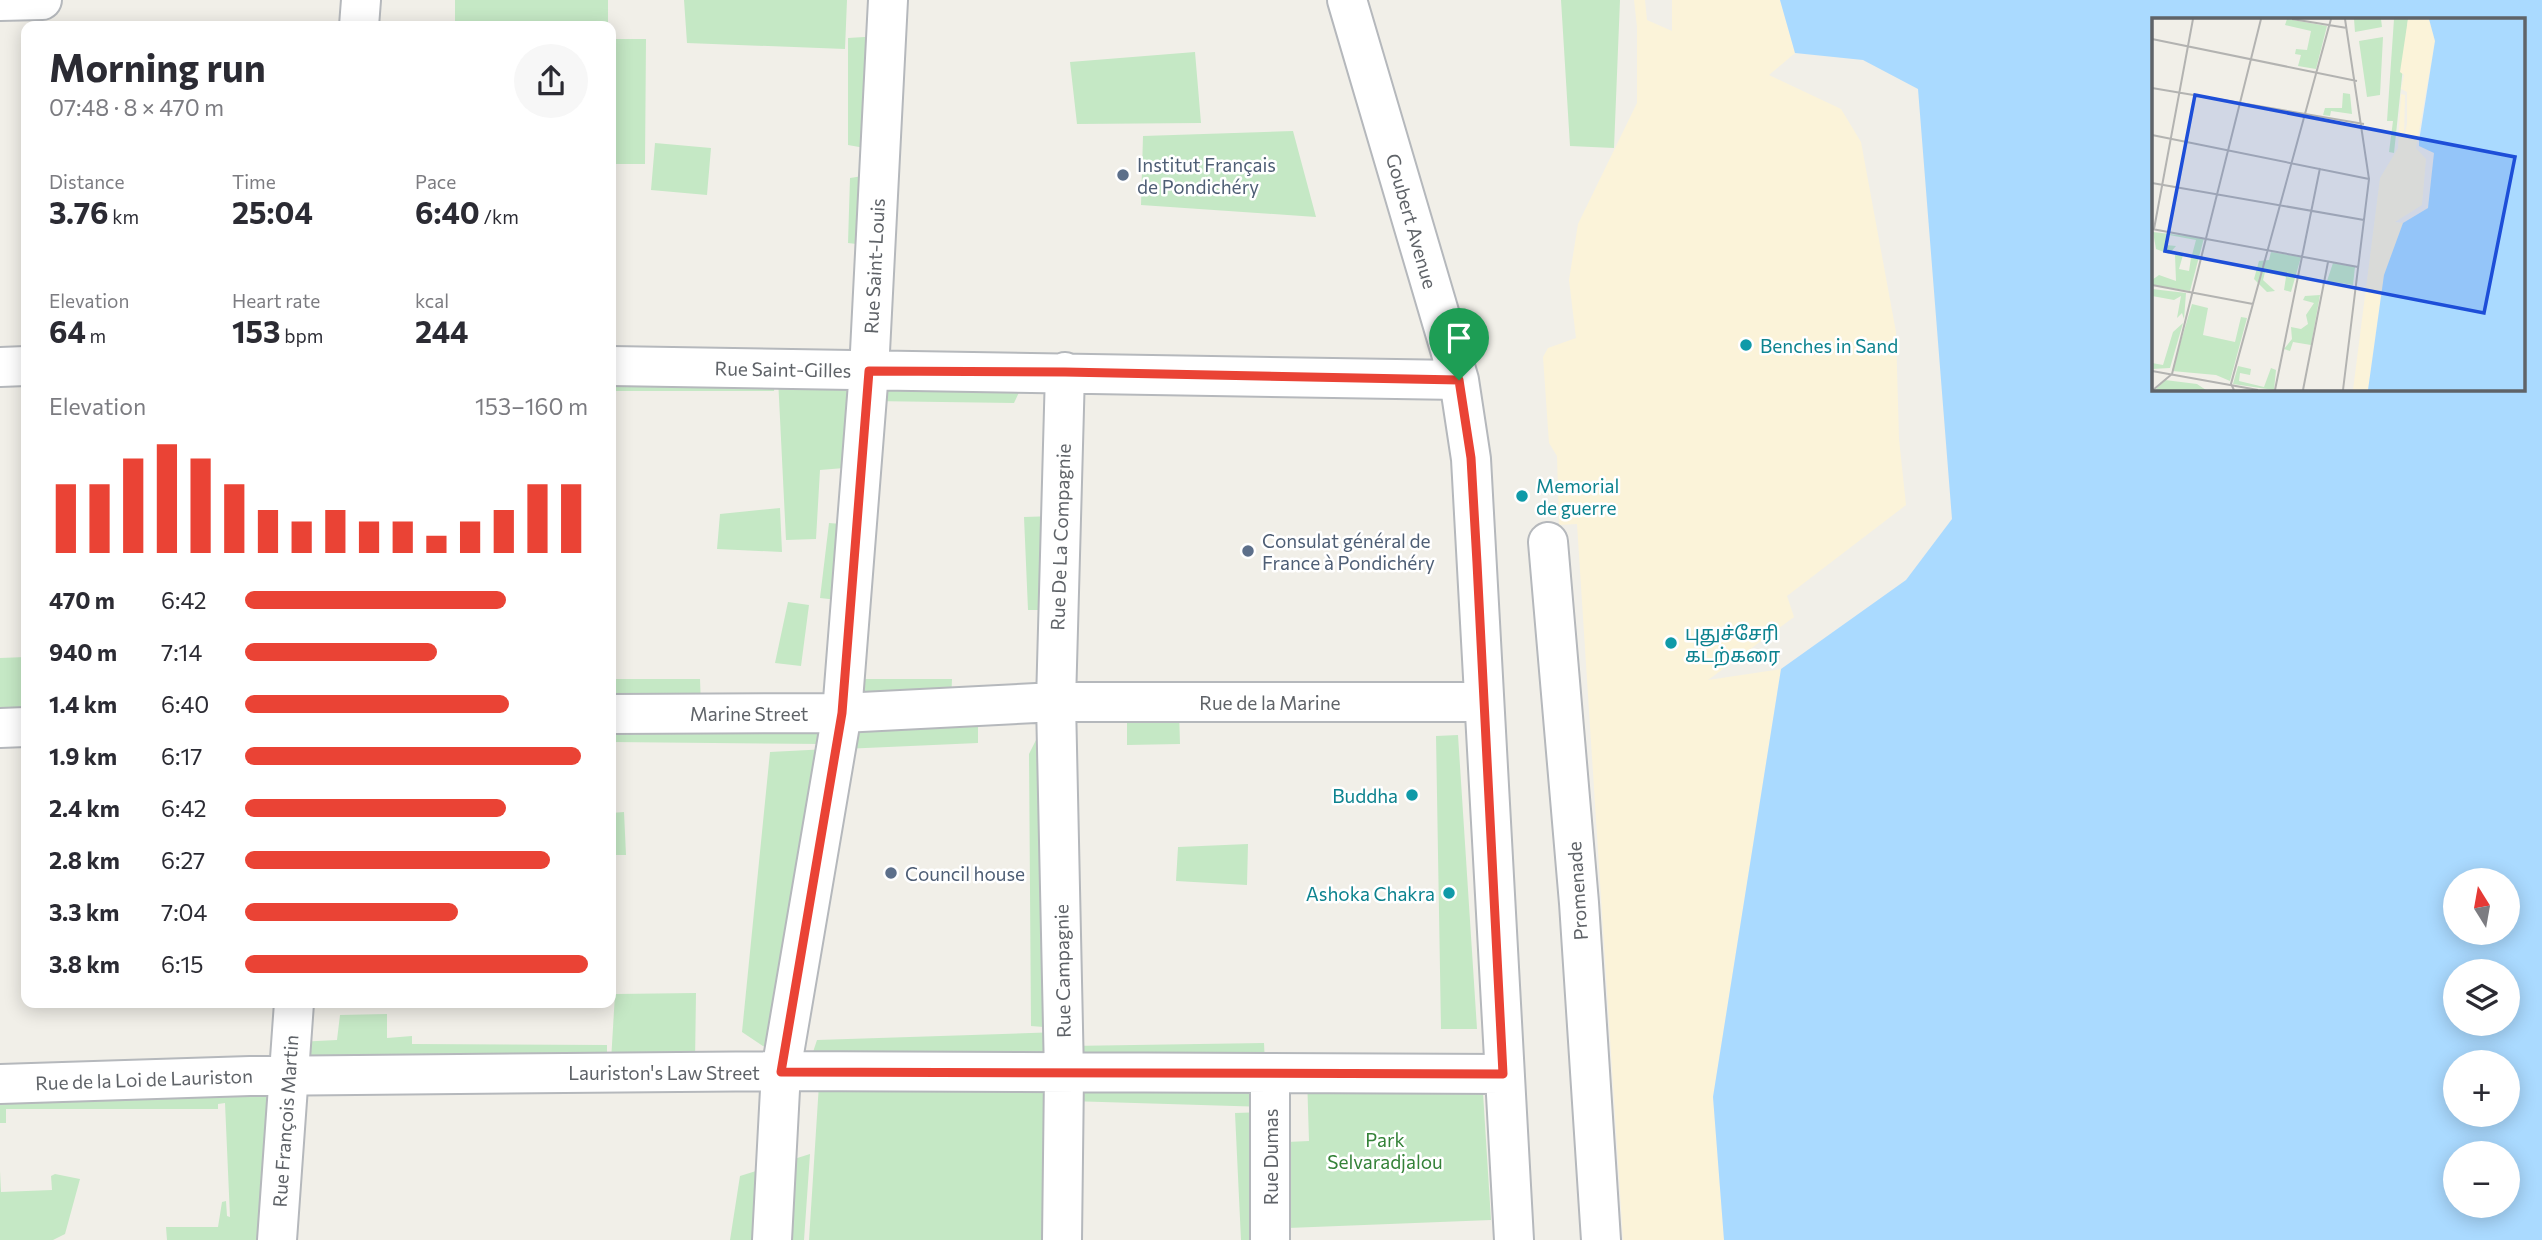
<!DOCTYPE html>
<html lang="en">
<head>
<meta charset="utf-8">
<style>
	:root { --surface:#fff; --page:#f7f7f7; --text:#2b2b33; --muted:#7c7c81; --accent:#ea4335 }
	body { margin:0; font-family:Commissioner,"Noto Sans Tamil",sans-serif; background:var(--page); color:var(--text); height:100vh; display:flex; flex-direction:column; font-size:26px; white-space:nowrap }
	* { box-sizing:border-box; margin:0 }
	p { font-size:23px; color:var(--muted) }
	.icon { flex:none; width:38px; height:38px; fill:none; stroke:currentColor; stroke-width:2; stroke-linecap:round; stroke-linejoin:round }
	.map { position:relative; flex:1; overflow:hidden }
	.panel { position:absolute; left:21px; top:21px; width:595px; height:987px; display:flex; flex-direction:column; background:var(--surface); border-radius:14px; box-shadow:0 4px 18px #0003 }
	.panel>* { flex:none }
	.needle { width:46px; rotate:349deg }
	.fabs { position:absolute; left:2443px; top:868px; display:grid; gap:14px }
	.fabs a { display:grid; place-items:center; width:77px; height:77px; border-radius:50%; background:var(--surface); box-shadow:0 4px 18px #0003; font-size:35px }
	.pin { position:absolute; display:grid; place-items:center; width:60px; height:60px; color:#fff; margin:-72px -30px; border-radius:50% 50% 50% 0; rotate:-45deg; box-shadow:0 0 7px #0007 }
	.pin .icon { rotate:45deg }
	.round { display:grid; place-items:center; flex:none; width:74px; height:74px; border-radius:37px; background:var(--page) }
	.headline { display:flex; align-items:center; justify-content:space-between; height:119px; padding:0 28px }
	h1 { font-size:38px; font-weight:700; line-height:52px }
	.figures { display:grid; grid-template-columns:repeat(3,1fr); gap:10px; height:119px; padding:7px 28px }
	.figures div { display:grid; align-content:center }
	.figures b { font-size:30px; font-weight:700 }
	.figures small { font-size:19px; font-weight:400 }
	.figures p { font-size:19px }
	.chart { height:196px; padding:14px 28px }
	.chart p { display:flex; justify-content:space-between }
	.chart svg { width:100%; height:126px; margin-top:7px; stroke:var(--accent); stroke-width:6 }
	ul { padding:0 28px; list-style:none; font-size:23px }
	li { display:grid; grid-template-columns:112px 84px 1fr; align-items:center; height:52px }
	li i { height:18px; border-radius:9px; background:var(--accent) }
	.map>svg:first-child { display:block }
	.green { fill:#c5e8c5 }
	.sand { fill:#fbf3d9 }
	.water { fill:#aadaff; fill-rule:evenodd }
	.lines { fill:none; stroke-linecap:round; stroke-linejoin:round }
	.minor-casing { stroke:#b5b8bc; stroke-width:42 }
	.minor { stroke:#fff; stroke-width:38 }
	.route-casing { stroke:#fff; stroke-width:14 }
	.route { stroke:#ea4335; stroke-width:9 }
	.service-dot { fill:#5c6f8a; stroke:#fff; stroke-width:2.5 }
	.culture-dot { fill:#0f9aa8; stroke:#fff; stroke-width:2.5 }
	.labels { text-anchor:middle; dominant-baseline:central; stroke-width:5; stroke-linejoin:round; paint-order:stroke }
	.service-label { font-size:19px; fill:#4e5e75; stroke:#fff; text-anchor:start }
	.street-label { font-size:19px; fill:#5f6368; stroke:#fff }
	.culture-label { font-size:19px; fill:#0d838f; stroke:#fff; text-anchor:start }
	.park-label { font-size:19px; fill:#348238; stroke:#fff }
	.inset-road { fill:none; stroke:#b3b3b1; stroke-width:2 }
	.view { fill:#1d4ed8; fill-opacity:0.15; stroke:#1d4ed8; stroke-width:3.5 }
	.inset-edge { fill:none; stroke:#5f6368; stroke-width:3.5 }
</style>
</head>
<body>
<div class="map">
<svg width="2542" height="1240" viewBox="0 0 2542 1240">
	<rect width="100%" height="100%" fill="#f1efe8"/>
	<path class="green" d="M455 0H608V25L455 26Z
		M684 0H847L845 49 687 43Z
		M1561 0H1620L1614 148 1570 146Z
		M881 36 876 150 848 145V38Z
		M611 39H646L645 164H611Z
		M1195 52 1201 123 1077 124 1070 62Z
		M1293 131 1316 217 1141 205 1143 136Z
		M655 143 711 148 707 195 651 190Z
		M876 174 873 246 848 243 850 178Z
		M611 371 776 373 774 391H611Z
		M872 374 1027 375 1014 403 870 401Z
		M863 377 856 467 820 470 816 539 786 540 778 378Z
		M780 508 782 552 717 549 720 514Z
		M1055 516 1054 610H1028L1024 517Z
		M829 523 853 525 847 601 820 598Z
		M788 602 809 605 801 666 775 663Z
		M26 657V716L0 717V658Z
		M611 679H700L701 707 611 708Z
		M848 679H952L951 702 846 708Z
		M1179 710 1180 744 1127 745V711Z
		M978 712V743L843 749 847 721Z
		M611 722H831L823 744 611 742Z
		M1045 722 1056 1028 1031 1026 1029 754Z
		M1458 735 1477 1029H1441L1436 736Z
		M828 749 778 1056 742 1032 770 752Z
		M624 812 626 855H611V813Z
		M1248 844 1247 885 1176 881 1178 847Z
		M696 993 695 1063 611 1061 615 994Z
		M387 1014V1038L412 1036V1044L607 1045V1065L294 1067 297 1042 337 1040 340 1015Z
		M1060 1032 1057 1069 810 1061 817 1040Z
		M1264 1043 1267 1107 1069 1101V1046Z
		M1307 1076 1482 1077 1491 1220 1288 1228 1287 1142 1309 1141Z
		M285 1078 271 1240H167L166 1227H218L222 1202 226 1201 227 1216 230 1217 225 1103 218 1104V1109H6V1123H0V1087Z
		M1057 1081 1056 1240H809L819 1084Z
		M1265 1112 1263 1240H1241L1235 1113Z
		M810 1154 804 1240H730L740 1176Z
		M0 1171 1 1192 52 1190 51 1176 55 1174 80 1179 65 1234 53 1240H0Z"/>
	<path class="sand" d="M1634 0H1645L1647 20 1672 31V0H1780L1795 53 1769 75 1841 109 1861 142 1896 332 1899 439 1906 505 1787 596 1794 617 1708 680 1781 669 1713 1097 1724 1240H1623L1577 524 1559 525 1557 456 1549 443 1543 357 1548 348 1576 338 1569 280 1578 224 1637 103V27Z"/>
	<path class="water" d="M1780 0H2542V1240H1724L1713 1097 1781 669 1906 580 1952 519 1918 89 1863 60 1795 53ZM2154 19H2523V388H2154ZM2455 880H2508V933H2455ZM2455 971H2508V1024H2455ZM2455 1062H2508V1115H2455ZM2455 1153H2508V1206H2455Z"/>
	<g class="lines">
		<defs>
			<path id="minor" d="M1347 0 1459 380 1471 459 1514 1240
				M0 1 42 0
				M359 26 361 0
				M611 366 1459 380
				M0 367 26 366
				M1548 542 1579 903 1601 1240
				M611 714 842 713 1056 702H1484
				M0 728 26 727
				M0 1084 250 1076 781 1071 1503 1074
				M277 1240 294 1003
				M772 1240 781 1071 842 713 869 371 888 0
				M1062 1240 1064 1074 1056 702 1065 372
				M1270 1240V1075"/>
		</defs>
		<use href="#minor" class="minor-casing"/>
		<use href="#minor" class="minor"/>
	</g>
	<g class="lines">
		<defs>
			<path id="route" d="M869 371 1065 372 1459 380 1471 458 1477 563 1503 1074 781 1072 842 713Z"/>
		</defs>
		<use href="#route" class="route-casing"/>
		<use href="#route" class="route"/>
	</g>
	<g class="service-dot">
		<circle cx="1123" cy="175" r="7"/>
		<circle cx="1248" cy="551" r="7"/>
		<circle cx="891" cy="873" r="7"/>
	</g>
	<g class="culture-dot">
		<circle cx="1746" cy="345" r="7"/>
		<circle cx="1522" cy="496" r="7"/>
		<circle cx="1671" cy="643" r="7"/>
		<circle cx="1412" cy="795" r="7"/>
		<circle cx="1449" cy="893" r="7"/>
	</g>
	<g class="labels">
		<g class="service-label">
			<text x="1137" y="164">Institut Français<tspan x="1137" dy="22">de Pondichéry</tspan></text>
			<text x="1262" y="540">Consulat général de<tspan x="1262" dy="22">France à Pondichéry</tspan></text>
			<text x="905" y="873">Council house</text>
		</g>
		<g class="street-label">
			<text transform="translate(1412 221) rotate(74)">Goubert Avenue</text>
			<text transform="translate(874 266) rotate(-87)">Rue Saint-Louis</text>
			<text transform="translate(783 369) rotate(1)">Rue Saint-Gilles</text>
			<text transform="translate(1060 537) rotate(-88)">Rue De La Compagnie</text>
			<text x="1270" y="702">Rue de la Marine</text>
			<text x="749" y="713">Marine Street</text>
			<text transform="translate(1577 891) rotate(-94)">Promenade</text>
			<text transform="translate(1062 971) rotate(-91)">Rue Campagnie</text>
			<text x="664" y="1072">Lauriston's Law Street</text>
			<text transform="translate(144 1079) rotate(-2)">Rue de la Loi de Lauriston</text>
			<text transform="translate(285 1121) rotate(-86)">Rue François Martin</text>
			<text transform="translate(1270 1157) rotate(-90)">Rue Dumas</text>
		</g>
		<g class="culture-label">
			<text x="1760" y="345">Benches in Sand</text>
			<text x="1536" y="485">Memorial<tspan x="1536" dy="22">de guerre</tspan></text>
			<text x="1685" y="632">புதுச்சேரி<tspan x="1685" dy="22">கடற்கரை</tspan></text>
			<text x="1398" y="795" text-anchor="end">Buddha</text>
			<text x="1435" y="893" text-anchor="end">Ashoka Chakra</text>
		</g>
		<g class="park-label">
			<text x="1385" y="1139">Park<tspan x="1385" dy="22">Selvaradjalou</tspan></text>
		</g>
	</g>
	<g transform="translate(2152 18)">
		<rect width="373" height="373" fill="#f1efe8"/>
		<path d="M135 1 175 8 164 51 146 48 149 37 143 36 144 31 155 32 159 13 133 7ZM202 1H229L230 9 203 14ZM242 1H256L242 135 237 134 241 103H235ZM231 19 228 77 215 79 207 23ZM191 75 198 76 200 96 179 93 178 98 171 97 173 90H190ZM1 214 52 220 38 273 0 267V262L7 257 24 263 23 237H31L27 251 37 253 39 240 34 236 40 237 44 222 17 217 14 227 24 228 17 236 4 231ZM119 234 149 239 139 274 132 272 134 259 113 254 111 262 123 273 115 274 102 261 107 243 117 242ZM181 245 203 249 201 267 175 263ZM0 271 34 275 32 301 30 295 25 300 29 278 22 282 0 278ZM168 277 159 327 141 324 138 333 132 331 140 321 139 309 149 311 156 306 154 297 162 285 151 282 153 278ZM40 286 56 290 51 317 83 324 89 299 95 300 78 363 64 357 20 353ZM31 305 18 350 0 351V345L11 347 21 314ZM86 348 99 351 98 357 88 355 87 363 112 369 119 350 124 352 122 372 81 366ZM13 362 45 366 54 372H3Z" fill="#c5e8c5"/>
		<path d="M256 1H277L283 23 264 130 274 141 270 187 243 204 251 205 232 257 216 372H201L228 160 246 130 249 76 253 77 252 122 255 105V74L249 71 252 57 248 54Z" fill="#fbf3d9"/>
		<path d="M277 1H373V372H216L232 257 251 205 276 190 282 135 267 128V123L283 23Z" fill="#aadaff"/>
		<path class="inset-road" d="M140 1 195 10M0 21 205 63M0 70 212 106M0 117 217 161M0 165 212 202M0 211 206 249M2 211 41 1M0 267 101 286M0 353 106 372M1 372 20 356 109 1M82 372 79 366 179 1M123 372 168 150M151 372 176 244M191 372 217 161 193 1"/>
		<path class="view" d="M43 77 363 139 332 295 13 233Z"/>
		<rect width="373" height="373" class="inset-edge"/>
	</g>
</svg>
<div class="fabs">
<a><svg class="needle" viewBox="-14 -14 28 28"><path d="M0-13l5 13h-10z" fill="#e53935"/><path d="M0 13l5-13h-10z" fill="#7c7c81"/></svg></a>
<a><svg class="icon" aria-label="layers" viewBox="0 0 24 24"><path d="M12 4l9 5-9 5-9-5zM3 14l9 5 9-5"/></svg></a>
<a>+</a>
<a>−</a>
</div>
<div class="pin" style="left:1459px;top:380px;background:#1e9e55"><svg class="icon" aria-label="arrive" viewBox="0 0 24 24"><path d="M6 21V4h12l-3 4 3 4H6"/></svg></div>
<section class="panel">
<div class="headline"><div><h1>Morning run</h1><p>07:48 · 8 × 470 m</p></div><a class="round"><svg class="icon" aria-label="share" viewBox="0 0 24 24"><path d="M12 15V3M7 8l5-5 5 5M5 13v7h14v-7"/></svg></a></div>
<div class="figures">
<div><p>Distance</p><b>3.76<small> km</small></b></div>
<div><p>Time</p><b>25:04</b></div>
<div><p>Pace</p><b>6:40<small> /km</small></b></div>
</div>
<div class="figures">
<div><p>Elevation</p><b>64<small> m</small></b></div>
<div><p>Heart rate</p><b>153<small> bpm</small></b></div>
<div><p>kcal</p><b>244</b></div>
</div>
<div class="chart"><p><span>Elevation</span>153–160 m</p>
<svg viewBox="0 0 160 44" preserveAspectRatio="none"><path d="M5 44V20M15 44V20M25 44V11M35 44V6M45 44V11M55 44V20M65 44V29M75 44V33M85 44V29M95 44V33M105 44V33M115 44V38M125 44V33M135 44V29M145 44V20M155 44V20"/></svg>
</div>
<ul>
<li><b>470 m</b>6:42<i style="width:76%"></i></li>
<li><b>940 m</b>7:14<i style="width:56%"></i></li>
<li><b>1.4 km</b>6:40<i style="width:77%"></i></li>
<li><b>1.9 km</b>6:17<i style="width:98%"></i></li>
<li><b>2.4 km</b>6:42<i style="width:76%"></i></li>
<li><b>2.8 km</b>6:27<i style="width:89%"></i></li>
<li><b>3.3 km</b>7:04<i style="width:62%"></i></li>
<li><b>3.8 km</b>6:15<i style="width:100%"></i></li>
</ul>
</section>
</div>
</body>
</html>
